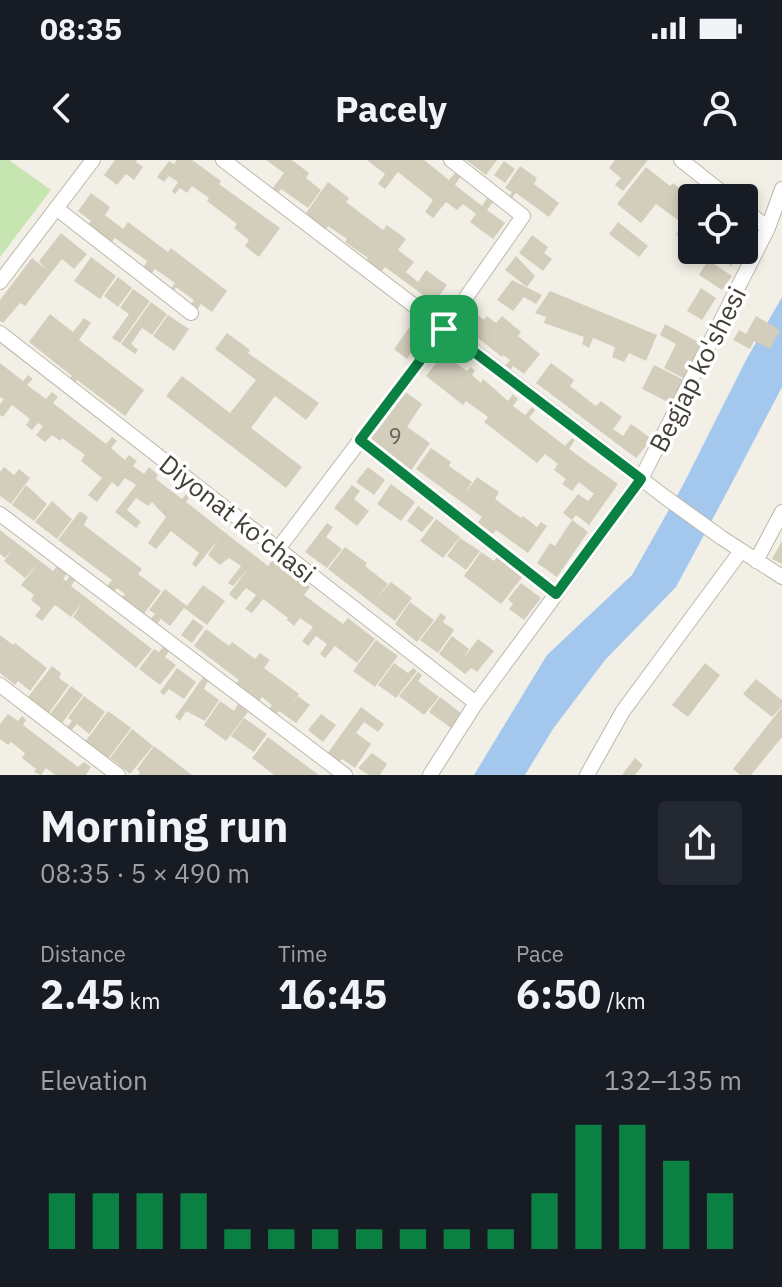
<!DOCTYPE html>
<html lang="en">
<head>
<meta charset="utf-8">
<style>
	:root { --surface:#171b24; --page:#242831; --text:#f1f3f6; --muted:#9ea1a6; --accent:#0b8043 }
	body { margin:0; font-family:"IBM Plex Sans",sans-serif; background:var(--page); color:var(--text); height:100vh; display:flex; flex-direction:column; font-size:30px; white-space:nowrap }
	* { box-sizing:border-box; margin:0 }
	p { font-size:26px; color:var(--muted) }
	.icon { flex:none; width:44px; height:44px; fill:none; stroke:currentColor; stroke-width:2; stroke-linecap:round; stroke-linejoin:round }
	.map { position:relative; height:615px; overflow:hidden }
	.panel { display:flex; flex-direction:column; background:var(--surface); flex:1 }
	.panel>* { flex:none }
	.tools { position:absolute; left:678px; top:24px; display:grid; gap:16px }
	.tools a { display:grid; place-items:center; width:80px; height:80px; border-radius:8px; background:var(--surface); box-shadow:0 4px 12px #0003; font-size:40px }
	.pin { position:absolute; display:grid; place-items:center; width:68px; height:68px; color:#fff; margin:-34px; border-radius:16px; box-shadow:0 4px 12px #0006 }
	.round { display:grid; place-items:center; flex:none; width:84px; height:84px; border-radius:8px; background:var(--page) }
	.head { display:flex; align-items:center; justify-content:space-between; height:136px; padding:0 40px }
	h1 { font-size:44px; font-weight:700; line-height:60px }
	.figures { display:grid; grid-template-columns:repeat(3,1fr); gap:12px; height:136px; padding:8px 40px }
	.figures div { display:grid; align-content:center }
	.figures b { font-size:40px; font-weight:700 }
	.figures small { font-size:22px; font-weight:400 }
	.figures p { font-size:22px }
	.chart { height:224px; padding:16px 40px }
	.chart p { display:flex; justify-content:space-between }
	.chart svg { width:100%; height:144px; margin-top:8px; stroke:var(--accent); stroke-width:6 }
	.status { display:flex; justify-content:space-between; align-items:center; height:56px; padding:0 40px; background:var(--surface); direction:ltr }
	.status svg { height:22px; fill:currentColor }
	header { display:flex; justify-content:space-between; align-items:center; height:104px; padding:0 40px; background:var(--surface); font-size:36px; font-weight:700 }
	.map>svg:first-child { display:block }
	.green { fill:#c7e5b0 }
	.water { fill:#a4c7ed }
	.building { fill:#d3cdbc }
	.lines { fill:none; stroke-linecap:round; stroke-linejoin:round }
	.minor-casing { stroke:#bdb8a9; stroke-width:16 }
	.minor { stroke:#fff; stroke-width:14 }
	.route-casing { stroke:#fff; stroke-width:16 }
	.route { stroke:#0b8043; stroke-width:10 }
	.labels { text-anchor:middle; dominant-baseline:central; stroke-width:7; stroke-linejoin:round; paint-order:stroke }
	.number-label { font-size:22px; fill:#686358 }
	.street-label { font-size:26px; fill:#444036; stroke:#fff }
</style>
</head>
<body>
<div class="status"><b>08:35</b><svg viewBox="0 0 49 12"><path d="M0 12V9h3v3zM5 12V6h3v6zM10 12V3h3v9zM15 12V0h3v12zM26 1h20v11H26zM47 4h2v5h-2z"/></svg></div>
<header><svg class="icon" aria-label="back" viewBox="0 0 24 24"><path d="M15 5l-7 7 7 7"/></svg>Pacely<svg class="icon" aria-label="person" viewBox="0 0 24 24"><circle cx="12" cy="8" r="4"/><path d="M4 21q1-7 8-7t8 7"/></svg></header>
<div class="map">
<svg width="782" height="615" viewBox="0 0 782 615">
	<rect width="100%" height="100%" fill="#f2f0e6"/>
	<path class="green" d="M0 0H9L51 30 0 97Z"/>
	<path class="water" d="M782 137V227L726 334 676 427 605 500 553 569 525 615H474L547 495 632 415 683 325 746 200Z"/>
	<path class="building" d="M115 0H137L136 2 143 7 134 20 126 14 117 25 104 15Z
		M177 0H192L221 21 219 24 280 68 259 97 245 86 249 80 234 68 237 64 207 41 209 38 192 26 187 33 180 28 175 34 172 31 178 22 169 16 164 22 157 17 169 1 174 4Z
		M266 0H292L309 13 306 18 321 30 308 48 281 29 278 33 272 29 284 13Z
		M367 0H424L449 20 456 12 461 16 455 25 482 46 488 37 493 42 487 50 505 63 493 79 470 62 476 54 463 44 457 50 446 42 433 58 425 52 433 40 398 12 385 29 378 24 385 14Z
		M466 0H497L486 15Z
		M615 0H648L623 31 615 25 621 18 609 8Z
		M504 1 515 9 505 23 494 15Z
		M520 6 537 18 534 24 559 43 549 57 516 33 510 40 508 38 512 32 505 28Z
		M646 7 670 26 673 23 692 38V50L682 63 656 44 641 63 617 44Z
		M328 22 349 38 346 42 383 70 387 65 406 79 398 90 414 102 406 112 418 122 426 110 447 125 434 143 385 107 381 112 366 101 368 98 345 82 347 79 328 66 325 71 304 56Z
		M91 33 110 47 105 55 123 69 128 62 168 92 171 88 227 131 212 152 201 144 196 151 190 146 194 140 176 127 173 132 170 130 175 123 155 109 151 114 143 108 147 101 115 78 111 83 86 67 91 61 78 51Z
		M692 54V87L676 74Z
		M618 62 648 86 639 97 609 74Z
		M61 73 87 94 74 109 62 99 25 146 20 143 3 163 0 161V140L32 98 46 109 39 101Z
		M532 75 548 87 544 93 552 99 543 111 519 93Z
		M744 82 748 85 731 106 715 92 717 90H744Z
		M516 96 535 116 527 127 505 110Z
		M91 97 116 116 100 139 74 121Z
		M708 100 732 116 722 130 699 115Z
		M118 117 132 128 118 147 104 136Z
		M512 120 542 135 536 144 524 137 513 151 497 140Z
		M701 128 716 138 702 160 687 151Z
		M133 129 150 141 120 183 112 178 129 154 120 148Z
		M550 131 657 175 646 201 629 193 624 202 612 197 615 187 593 178 589 188 582 184 584 177 544 163 546 157 535 153Z
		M151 142 167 154 152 175 142 168 131 184 138 190 135 194 121 184Z
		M473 152 484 160 487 156 496 163 502 156 521 172 518 176 540 194 524 214 513 206 508 214 502 209 510 200 503 195 502 197 463 166Z
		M50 154 73 172 84 158 91 163 79 180 144 230 125 256 77 220 72 226 67 222 72 216 29 182Z
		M168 155 189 169 174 191 153 176Z
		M756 156 780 170 770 189 754 181 750 189 733 180 739 170 746 174Z
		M665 164 704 185 685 219 664 208 676 184 660 175Z
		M409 168 422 178 407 199 394 189Z
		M227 173 250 190 248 193 319 243 306 260 275 236 251 268 302 307 286 328 166 236 182 216 230 253 256 220 215 189Z
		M443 194 467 211 471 207 475 211 472 215 481 223 483 219 508 241 513 234 518 239 513 246 525 255 532 247 535 250 529 258 565 286 572 278 575 280 569 289 618 324 589 365 576 355 572 360 563 353 578 334 588 341 594 334 579 322 572 331 562 324 566 319 554 310 558 304 545 294 537 303 484 262 488 257 466 241 463 245 426 216Z
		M0 203 23 221 28 215 33 219 27 225 46 239 52 232 58 237 53 243 106 284 112 277 117 281 111 288 125 300 129 295 137 301 133 306 144 314 149 307 158 315 156 319 182 339 186 334 189 338 186 342 268 406 274 398 310 427 304 435 343 464 348 458 375 479 357 503 335 486 325 498 320 494 327 484 316 476 308 486 302 481 313 467 300 458 294 466 287 460 288 458 263 439 252 453 245 449 256 435 246 428 236 440 229 434 248 409 233 426 228 423 241 406 229 398 220 405 208 395 219 379 196 407 192 404 199 393 171 371 156 389 148 383 166 357 152 342 148 346 136 338 127 350 141 362 136 368 115 352 136 325 125 318 118 327 112 322 97 342 88 335 102 318 81 301 85 295 62 278 60 281 52 275 45 282 36 275 43 266 38 263 32 270 26 265 30 259 12 245 3 257 0 255V244L4 239 0 237Z
		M551 203 574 220 570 226 596 246 601 241 622 257 613 269 623 276 631 264 652 279 636 298 536 223Z
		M654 205 686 221 674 245 642 229Z
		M403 230 422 244 407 267 430 283 410 312 367 283Z
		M431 288 451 302 449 306 472 322 464 335 477 317 499 332 495 339 521 358 523 356 537 367 541 362 547 366 528 393 496 370 491 376 476 365 482 357 416 309Z
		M4 307 14 315 19 309 30 318 11 344 0 336V312Z
		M368 307 385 320 374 335 356 322Z
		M391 324 415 342 401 361 377 344Z
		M26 325 47 344 34 361 12 345Z
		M352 325 360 331 354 339 369 351 357 366 334 348Z
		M52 341 72 359 57 379 35 362Z
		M418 346 434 358 422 372 407 361Z
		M80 351 88 357 84 365 142 409 138 414 161 431 143 455 121 438 125 434 117 428 113 433 106 428 112 420 58 380Z
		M436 359 460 377 443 398 420 381Z
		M572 360 588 372 557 417 537 403 550 383 555 386Z
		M327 363 333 367 326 377 342 389 327 408 305 392Z
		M0 370 53 411 58 405 68 412 63 419 66 421 71 415 76 419 71 426 152 489 136 508 73 457 82 443 71 457 55 445 42 461 35 456 41 448 31 440 34 435 21 425 38 404 25 418 4 401 14 388 5 398 0 394Z
		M460 378 480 391 466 410 447 396Z
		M782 381V404L772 399Z
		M345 387 367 403 365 406 388 424 376 439 391 422 412 438 395 461 328 409Z
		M481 392 494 401 498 396 524 415 501 444 464 416Z
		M521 423 541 438 524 460 509 449 513 444 508 439Z
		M203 425 225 441 207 465 184 448 170 466 161 459 155 466 149 461 155 454 149 450 165 429 187 446Z
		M410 442 434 460 417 482 395 464Z
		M441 453 446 457 443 462 454 470 438 493 420 480Z
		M193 459 204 467 192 483 181 475Z
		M206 469 229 486 232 482 255 499 260 493 270 500 264 508 299 534 289 547 298 536 310 545 296 563 279 551 274 557 267 552 272 545 262 537 258 543 235 525 239 520 194 486Z
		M0 475 13 485 15 483 47 508 30 531 18 521 15 525 0 513Z
		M452 476 469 489 462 500 478 479 494 491 477 512 471 508 465 514 439 494Z
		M376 480 398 496 375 527 353 511Z
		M164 486 169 491 165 497 176 505 160 525 139 509 154 489 159 492Z
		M394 503 408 513 413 508 417 511 396 538 378 525Z
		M705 503 720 515 688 557 672 545Z
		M52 506 61 513 59 518 69 525 49 553 28 537Z
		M177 508 196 522 184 539 169 529 164 535 160 532Z
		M418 512 422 515 418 521 439 537 424 555 399 536Z
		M204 516 209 519 204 529 219 540 205 561 186 551 180 561 175 557Z
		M756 519 782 540V546L772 557 743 534Z
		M71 526 83 535 62 563 50 554Z
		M84 536 105 552 89 574 77 564 70 572 66 569 72 561 68 558Z
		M440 537 462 554 451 568 429 552Z
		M220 541 234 551 238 544 248 552 226 581 204 565Z
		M361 547 384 564 378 572 364 562 356 573 371 584 355 608 342 599 336 606 327 594Z
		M782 547V577L751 615H740L733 609Z
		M108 551 131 568 108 599 85 582Z
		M8 554 18 561 22 556 26 560 23 565 78 607 84 602 91 607 86 615H55L46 608 41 615 34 612 36 609 22 598 25 593 11 582 8 585 0 579V564Z
		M321 554 336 565 323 582 308 570Z
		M244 558 267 574 254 592 231 576Z
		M132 569 153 586 130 614 110 598Z
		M268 577 312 610 319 615H274L252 598Z
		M154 586 175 602 192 615H138L140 612 137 609Z
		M372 593 387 604 380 615H369L358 608Z
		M635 598 643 605 635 615H622Z"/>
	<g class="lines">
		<defs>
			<path id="minor" d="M223 0 665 337 722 378 782 417
				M681 0 729 38
				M56 48 191 153
				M744 49 768 68
				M0 122 93 0
				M0 173 476 543
				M360 280 556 434
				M0 354 345 615
				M278 389 444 169 523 56 451 0
				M756 401 782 352
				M0 525 118 615
				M430 615 476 543 641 319 768 68 782 29
				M587 615 623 551 741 391"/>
		</defs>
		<use href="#minor" class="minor-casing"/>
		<use href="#minor" class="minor"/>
	</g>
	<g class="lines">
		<defs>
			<path id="route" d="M444 169 641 319 556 434 360 280Z"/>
		</defs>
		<use href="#route" class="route-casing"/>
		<use href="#route" class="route"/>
	</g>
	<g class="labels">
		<g class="number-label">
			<text x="395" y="275">9</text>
		</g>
		<g class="street-label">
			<text transform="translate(697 209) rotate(-63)">Begjap ko'shesi</text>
			<text transform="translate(238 358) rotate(38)">Diyonat ko'chasi</text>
		</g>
	</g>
</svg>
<div class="tools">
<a><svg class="icon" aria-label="locate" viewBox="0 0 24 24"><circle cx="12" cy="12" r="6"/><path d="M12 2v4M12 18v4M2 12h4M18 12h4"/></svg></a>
</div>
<div class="pin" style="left:444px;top:169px;background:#1e9e55"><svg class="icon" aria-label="arrive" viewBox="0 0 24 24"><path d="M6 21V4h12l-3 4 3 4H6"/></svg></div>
</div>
<section class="panel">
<div class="head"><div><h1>Morning run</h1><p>08:35 · 5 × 490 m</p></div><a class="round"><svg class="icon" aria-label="share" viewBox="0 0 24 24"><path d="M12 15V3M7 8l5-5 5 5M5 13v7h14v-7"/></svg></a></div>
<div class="figures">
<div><p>Distance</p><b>2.45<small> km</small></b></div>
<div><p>Time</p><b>16:45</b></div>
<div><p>Pace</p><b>6:50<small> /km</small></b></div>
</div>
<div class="chart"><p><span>Elevation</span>132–135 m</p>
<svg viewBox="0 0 160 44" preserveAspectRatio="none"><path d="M5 44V27M15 44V27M25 44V27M35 44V27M45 44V38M55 44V38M65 44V38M75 44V38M85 44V38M95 44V38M105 44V38M115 44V27M125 44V6M135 44V6M145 44V17M155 44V27"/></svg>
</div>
</section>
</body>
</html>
